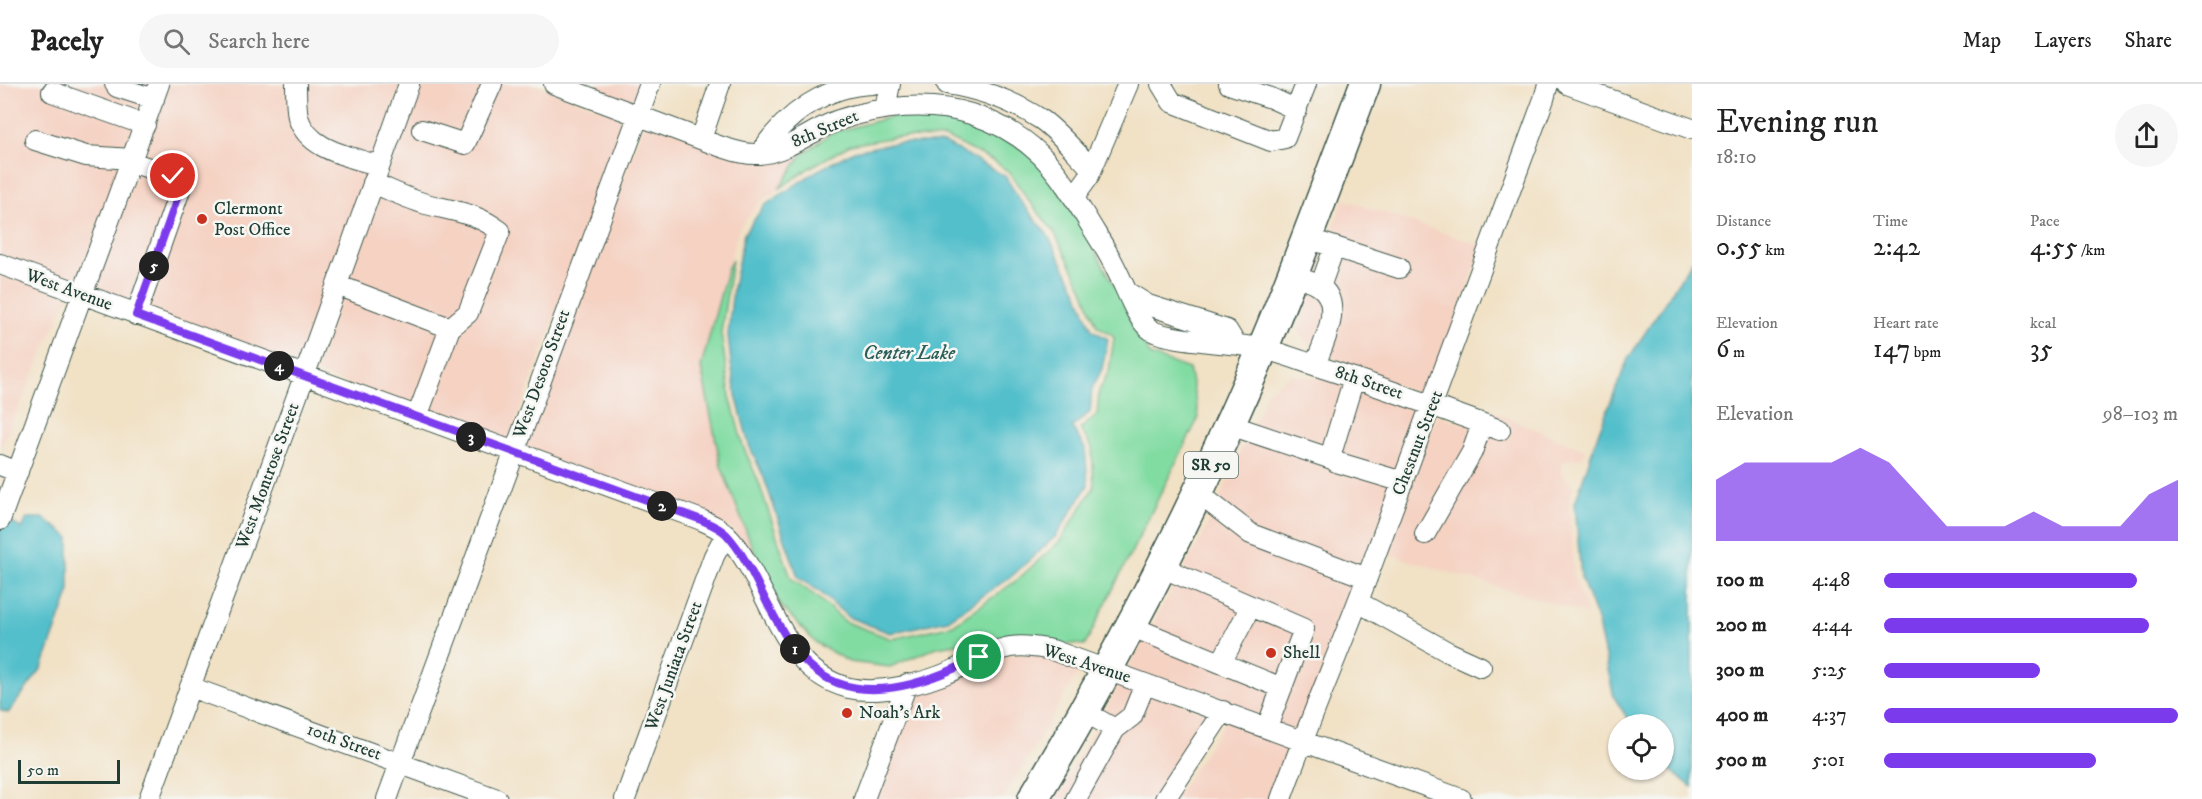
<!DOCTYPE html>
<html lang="en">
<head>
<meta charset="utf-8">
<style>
	:root { --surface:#fff; --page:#f6f6f6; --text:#222; --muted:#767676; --line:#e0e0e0; --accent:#7c3aed }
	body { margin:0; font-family:"IM FELL DW Pica",serif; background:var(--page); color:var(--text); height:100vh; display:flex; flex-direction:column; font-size:22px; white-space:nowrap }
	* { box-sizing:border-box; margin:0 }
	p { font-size:20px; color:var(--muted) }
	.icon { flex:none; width:33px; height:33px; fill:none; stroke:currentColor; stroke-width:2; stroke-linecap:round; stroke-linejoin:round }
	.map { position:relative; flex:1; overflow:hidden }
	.sheet { display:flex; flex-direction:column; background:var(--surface); width:510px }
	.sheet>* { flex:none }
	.fabs { position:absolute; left:1608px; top:630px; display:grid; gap:12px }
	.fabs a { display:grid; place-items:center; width:66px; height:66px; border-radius:50%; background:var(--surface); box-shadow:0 2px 4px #0004; font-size:30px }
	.scale { position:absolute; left:18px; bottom:15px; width:102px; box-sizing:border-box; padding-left:6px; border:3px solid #1f3d34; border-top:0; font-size:16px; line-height:21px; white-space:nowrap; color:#1f3d34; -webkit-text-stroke:4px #f6f6f2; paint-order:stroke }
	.pin { position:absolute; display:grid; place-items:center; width:51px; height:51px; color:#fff; margin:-26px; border:3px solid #fff; border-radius:50%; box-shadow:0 2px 6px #0007 }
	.km { position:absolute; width:30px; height:30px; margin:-15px; border-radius:50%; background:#222; color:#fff; font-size:16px; line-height:30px; text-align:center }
	.round { display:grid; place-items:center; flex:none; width:63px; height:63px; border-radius:32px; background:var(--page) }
	.overview { display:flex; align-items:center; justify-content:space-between; height:102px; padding:0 24px }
	h1 { font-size:33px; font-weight:600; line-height:45px }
	.metrics { display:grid; grid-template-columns:repeat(3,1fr); gap:9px; height:102px; padding:6px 24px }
	.metrics div { display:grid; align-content:center }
	.metrics b { font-size:26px; font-weight:600 }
	.metrics small { font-size:16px; font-weight:400 }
	.metrics p { font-size:16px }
	.chart { height:168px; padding:12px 24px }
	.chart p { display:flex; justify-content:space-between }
	.chart svg { width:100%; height:108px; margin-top:6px; fill:var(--accent); opacity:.7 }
	ul { padding:0 24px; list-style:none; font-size:20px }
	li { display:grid; grid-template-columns:96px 72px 1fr; align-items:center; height:45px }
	li i { height:15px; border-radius:8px; background:var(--accent) }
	header { display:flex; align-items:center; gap:36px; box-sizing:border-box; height:84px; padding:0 30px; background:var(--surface); border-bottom:2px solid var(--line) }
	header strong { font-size:28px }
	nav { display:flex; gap:33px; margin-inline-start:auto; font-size:21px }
	.search { width:420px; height:54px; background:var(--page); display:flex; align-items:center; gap:15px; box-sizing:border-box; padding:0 21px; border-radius:33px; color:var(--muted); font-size:22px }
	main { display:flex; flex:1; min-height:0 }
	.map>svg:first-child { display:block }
	.built { fill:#f5d2c2 }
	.green { fill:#81dca2; stroke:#508c6b; stroke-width:1.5 }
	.water { fill:#52bfcb; stroke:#387e80; stroke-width:1.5 }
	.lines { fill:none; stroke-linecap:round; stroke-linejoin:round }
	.minor-casing { stroke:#3e564a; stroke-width:22 }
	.highway-casing { stroke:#3e564a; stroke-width:33 }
	.minor { stroke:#fff; stroke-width:20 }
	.highway { stroke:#fff; stroke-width:30 }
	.route-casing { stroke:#fff; stroke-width:12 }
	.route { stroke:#7c3aed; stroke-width:8 }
	.poi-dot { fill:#c8321e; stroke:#f6f6f2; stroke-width:2 }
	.labels { text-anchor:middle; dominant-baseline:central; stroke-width:5; stroke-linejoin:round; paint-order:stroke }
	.shield { fill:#f6f6f2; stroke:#60746d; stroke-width:1.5 }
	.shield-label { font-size:16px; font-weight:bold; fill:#1f3d34 }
	.street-label { font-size:18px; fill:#1f3d34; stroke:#f6f6f2 }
	.poi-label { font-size:18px; fill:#1f3d34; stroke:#f6f6f2; text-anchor:start }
	.water-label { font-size:20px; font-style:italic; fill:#2c5e5a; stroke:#f6f6f2 }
</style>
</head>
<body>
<header>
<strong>Pacely</strong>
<div class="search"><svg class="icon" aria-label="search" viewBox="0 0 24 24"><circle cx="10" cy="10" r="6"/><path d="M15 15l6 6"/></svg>Search here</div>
<nav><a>Map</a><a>Layers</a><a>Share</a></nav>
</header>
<main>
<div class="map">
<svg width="1692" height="715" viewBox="0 0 1692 715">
	<rect width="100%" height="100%" fill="#f6f6f2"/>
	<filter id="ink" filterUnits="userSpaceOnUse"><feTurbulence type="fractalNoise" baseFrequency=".0167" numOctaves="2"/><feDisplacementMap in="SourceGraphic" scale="12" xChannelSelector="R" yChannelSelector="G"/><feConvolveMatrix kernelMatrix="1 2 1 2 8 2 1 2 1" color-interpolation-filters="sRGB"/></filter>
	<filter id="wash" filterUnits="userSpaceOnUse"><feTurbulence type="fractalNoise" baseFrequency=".008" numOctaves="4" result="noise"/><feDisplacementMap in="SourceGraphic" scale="24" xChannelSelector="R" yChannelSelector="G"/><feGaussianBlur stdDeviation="1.35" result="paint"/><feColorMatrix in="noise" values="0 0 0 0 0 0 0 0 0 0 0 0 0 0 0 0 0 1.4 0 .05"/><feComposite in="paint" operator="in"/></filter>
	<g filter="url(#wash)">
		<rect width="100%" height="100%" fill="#f1e1c5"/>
		<path class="built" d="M0 0H151L78 202 0 173Z
			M168 0H401L300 282 92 208Z
			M418 0H534L629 35 508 359 315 288Z
			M575 0H642L635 22Z
			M644 40 791 68 801 72 779 105 760 118 738 146 701 283 721 382 760 479 753 476 735 450 736 447 730 444 523 364Z
			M1343 115 1483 162 1427 312 1356 287 1306 258 1298 246Z
			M0 188 73 215 72 217 67 215 0 365Z
			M1291 290 1352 300 1422 325 1370 464 1367 463 1333 559 1297 647 1127 586 1203 451 1267 308Z
			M1446 308 1586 366 1582 374 1562 377 1561 389 1573 403 1569 417 1574 493 1588 530 1385 469 1437 331 1505 355 1510 342 1442 318Z
			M1037 570 1081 584 1003 715H872L913 606 1006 571Z
			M1121 598 1211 631 1156 715H1055Z
			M1226 636 1292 660 1273 715H1174Z"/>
		<path class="green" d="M898 31 979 41 1032 70 1068 118 1121 213 1132 240 1138 247 1150 271 1189 285 1199 333 1085 561 1012 556 1002 553 937 563 890 583 849 578 816 559 781 522 751 460 721 382 701 283 728 183 732 176 721 249 730 312 743 362 758 396 791 494 817 513 846 538 892 555 953 541 1017 496 1060 457 1094 403 1092 363 1080 345 1097 331 1099 307 1109 287 1114 254 1111 250 1097 242 1083 205 1054 148 1026 113 1010 89 995 78 947 54 895 53 850 61 811 83 779 105 801 72 831 49Z"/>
		<path class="water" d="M895 59H945L1005 92 1020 116 1047 150 1077 207 1092 246 1108 255 1102 285 1092 305 1090 328 1072 343 1085 364 1088 401 1056 452 1013 491 948 536 890 549 848 533 821 509 798 493 764 394 749 361 736 311 731 280 728 251 733 203 744 150 764 122 815 88 854 67Z
			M1692 177V703L1664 681V640H1631L1614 613 1597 536 1581 493 1575 419 1599 347 1628 275Z
			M0 431 22 445 27 434H43L69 453V509L42 584 8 629 0 626Z"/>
	</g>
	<g filter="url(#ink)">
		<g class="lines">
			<defs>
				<path id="minor" d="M115 0 117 3 154 15
					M296 0C296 11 296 23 298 33 308 67 350 72 379 82
					M554 0 719 62C732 66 745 71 759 70 788 68 813 45 839 36 879 22 930 17 971 30 1032 50 1055 82 1087 135 1097 152 1109 169 1117 187 1125 202 1137 237 1151 246 1168 257 1236 259 1260 264 1282 269 1304 278 1326 285 1385 304 1442 325 1500 346
					M947 0C980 5 1013 17 1042 36 1060 49 1076 69 1092 85
					M1161 0 1172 18 1271 57 1285 54 1306 0
					M1229 0 1271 14 1297 26
					M1567 0 1692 45
					M52 8 145 41
					M885 25 890 0
					M422 46 465 60 492 0
					M701 55 720 0
					M35 56 86 72 132 75
					M760 70C784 31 826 1 873 0
					M131 78 173 92 178 95 181 103 136 231
					M373 99C390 106 408 115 426 120 453 127 477 129 500 147L468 229 450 244
					M1074 113 1088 94 1128 0
					M1307 154 1399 184
					M0 180 699 435C708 439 719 443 726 451 771 497 777 586 849 604 879 611 925 599 952 587 968 579 984 570 1002 565 1018 560 1036 563 1052 566L1461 715
					M1292 192C1301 195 1312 197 1319 202 1345 219 1323 260 1315 281
					M337 201 450 244 417 333
					M1320 203 1334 164
					M1127 208 1148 221 1227 246 1235 259
					M1354 294 1331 370 1336 378 1403 398
					M1230 341 1332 375
					M0 381 18 388
					M1198 409 1251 450 1367 494
					M0 436 159 0
					M1425 450 1472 368 1482 340
					M1161 483 1304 545 1267 643
					M1358 518 1448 568 1481 583
					M1130 542 1282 604
					M1221 579 1251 522
					M190 603 497 715
					M1083 627 1115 645
					M149 715 297 312 409 0
					M387 715 650 0
					M625 715 714 472 726 450
					M864 715 907 600
					M1076 715 1115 645 1132 632 1145 600
					M1165 715 1223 627
					M1281 715C1308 639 1340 566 1368 491 1428 333 1486 174 1544 15L1548 0"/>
				<path id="highway" d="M1033 715C1104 596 1170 472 1227 346 1279 233 1321 116 1365 0"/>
			</defs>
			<use href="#minor" class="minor-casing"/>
			<use href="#highway" class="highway-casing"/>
			<use href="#minor" class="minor"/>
			<use href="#highway" class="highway"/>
		</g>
	</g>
	<g class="lines" filter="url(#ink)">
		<defs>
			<path id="route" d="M173 92 178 95 181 103 136 231 699 435C708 439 719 443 726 450 744 469 755 495 766 517 778 539 790 564 809 581 857 626 928 599 979 573"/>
		</defs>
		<use href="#route" class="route-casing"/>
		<use href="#route" class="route"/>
	</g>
	<g class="poi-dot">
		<circle cx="202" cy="135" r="6"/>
		<circle cx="1271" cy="569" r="6"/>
		<circle cx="847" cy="629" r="6"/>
	</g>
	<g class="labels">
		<rect class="shield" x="1184" y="368" width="54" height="26" rx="4.5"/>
		<g class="shield-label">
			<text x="1211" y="381">SR 50</text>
		</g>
		<g class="street-label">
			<text transform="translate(825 45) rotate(-23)">8th Street</text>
			<text transform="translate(69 206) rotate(20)">West Avenue</text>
			<text transform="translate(542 290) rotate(-70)">West Desoto Street</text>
			<text transform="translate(1369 299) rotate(19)">8th Street</text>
			<text transform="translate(1418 359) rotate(-69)">Chestnut Street</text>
			<text transform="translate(268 392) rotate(-70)">West Montrose Street</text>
			<text transform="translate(1087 580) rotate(18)">West Avenue</text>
			<text transform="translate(674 582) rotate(-70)">West Juniata Street</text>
			<text transform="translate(344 658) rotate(20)">10th Street</text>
		</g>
		<g class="poi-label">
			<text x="214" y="125">Clermont<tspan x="214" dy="21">Post Office</tspan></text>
			<text x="1283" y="569">Shell</text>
			<text x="859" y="629">Noah's Ark</text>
		</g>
		<g class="water-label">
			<text x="909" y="269">Center Lake</text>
		</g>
	</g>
</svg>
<div class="fabs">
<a><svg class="icon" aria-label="locate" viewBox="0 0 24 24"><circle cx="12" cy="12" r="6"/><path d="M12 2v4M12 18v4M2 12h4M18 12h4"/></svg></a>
</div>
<div class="scale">50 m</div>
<div class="pin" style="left:979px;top:573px;background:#1e9e55"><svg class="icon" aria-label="arrive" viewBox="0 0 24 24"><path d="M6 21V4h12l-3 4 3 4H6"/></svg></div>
<div class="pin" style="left:173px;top:92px;background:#d93025"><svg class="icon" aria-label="check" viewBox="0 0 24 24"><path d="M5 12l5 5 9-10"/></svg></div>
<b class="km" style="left:795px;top:565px">1</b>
<b class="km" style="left:662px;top:422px">2</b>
<b class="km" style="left:471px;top:353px">3</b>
<b class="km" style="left:279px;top:282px">4</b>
<b class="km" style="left:154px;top:182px">5</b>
</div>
<section class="sheet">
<div class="overview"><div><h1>Evening run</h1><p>18:10</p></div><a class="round"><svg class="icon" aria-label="share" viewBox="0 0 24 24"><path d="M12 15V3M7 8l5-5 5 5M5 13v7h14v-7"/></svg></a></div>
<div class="metrics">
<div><p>Distance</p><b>0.55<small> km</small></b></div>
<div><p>Time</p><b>2:42</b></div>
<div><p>Pace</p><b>4:55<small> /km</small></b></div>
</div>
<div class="metrics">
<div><p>Elevation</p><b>6<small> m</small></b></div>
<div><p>Heart rate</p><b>147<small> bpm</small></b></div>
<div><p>kcal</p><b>35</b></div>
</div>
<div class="chart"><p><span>Elevation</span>98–103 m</p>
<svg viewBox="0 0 160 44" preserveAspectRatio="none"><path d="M0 44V19L10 12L20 12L30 12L40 12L50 6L60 12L70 25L80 38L90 38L100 38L110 32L120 38L130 38L140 38L150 25L160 19V44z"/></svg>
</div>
<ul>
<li><b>100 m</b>4:48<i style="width:86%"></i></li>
<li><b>200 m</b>4:44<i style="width:90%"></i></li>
<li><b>300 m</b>5:25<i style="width:53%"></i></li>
<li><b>400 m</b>4:37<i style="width:100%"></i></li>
<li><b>500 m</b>5:01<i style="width:72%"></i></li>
</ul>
</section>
</main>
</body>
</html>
